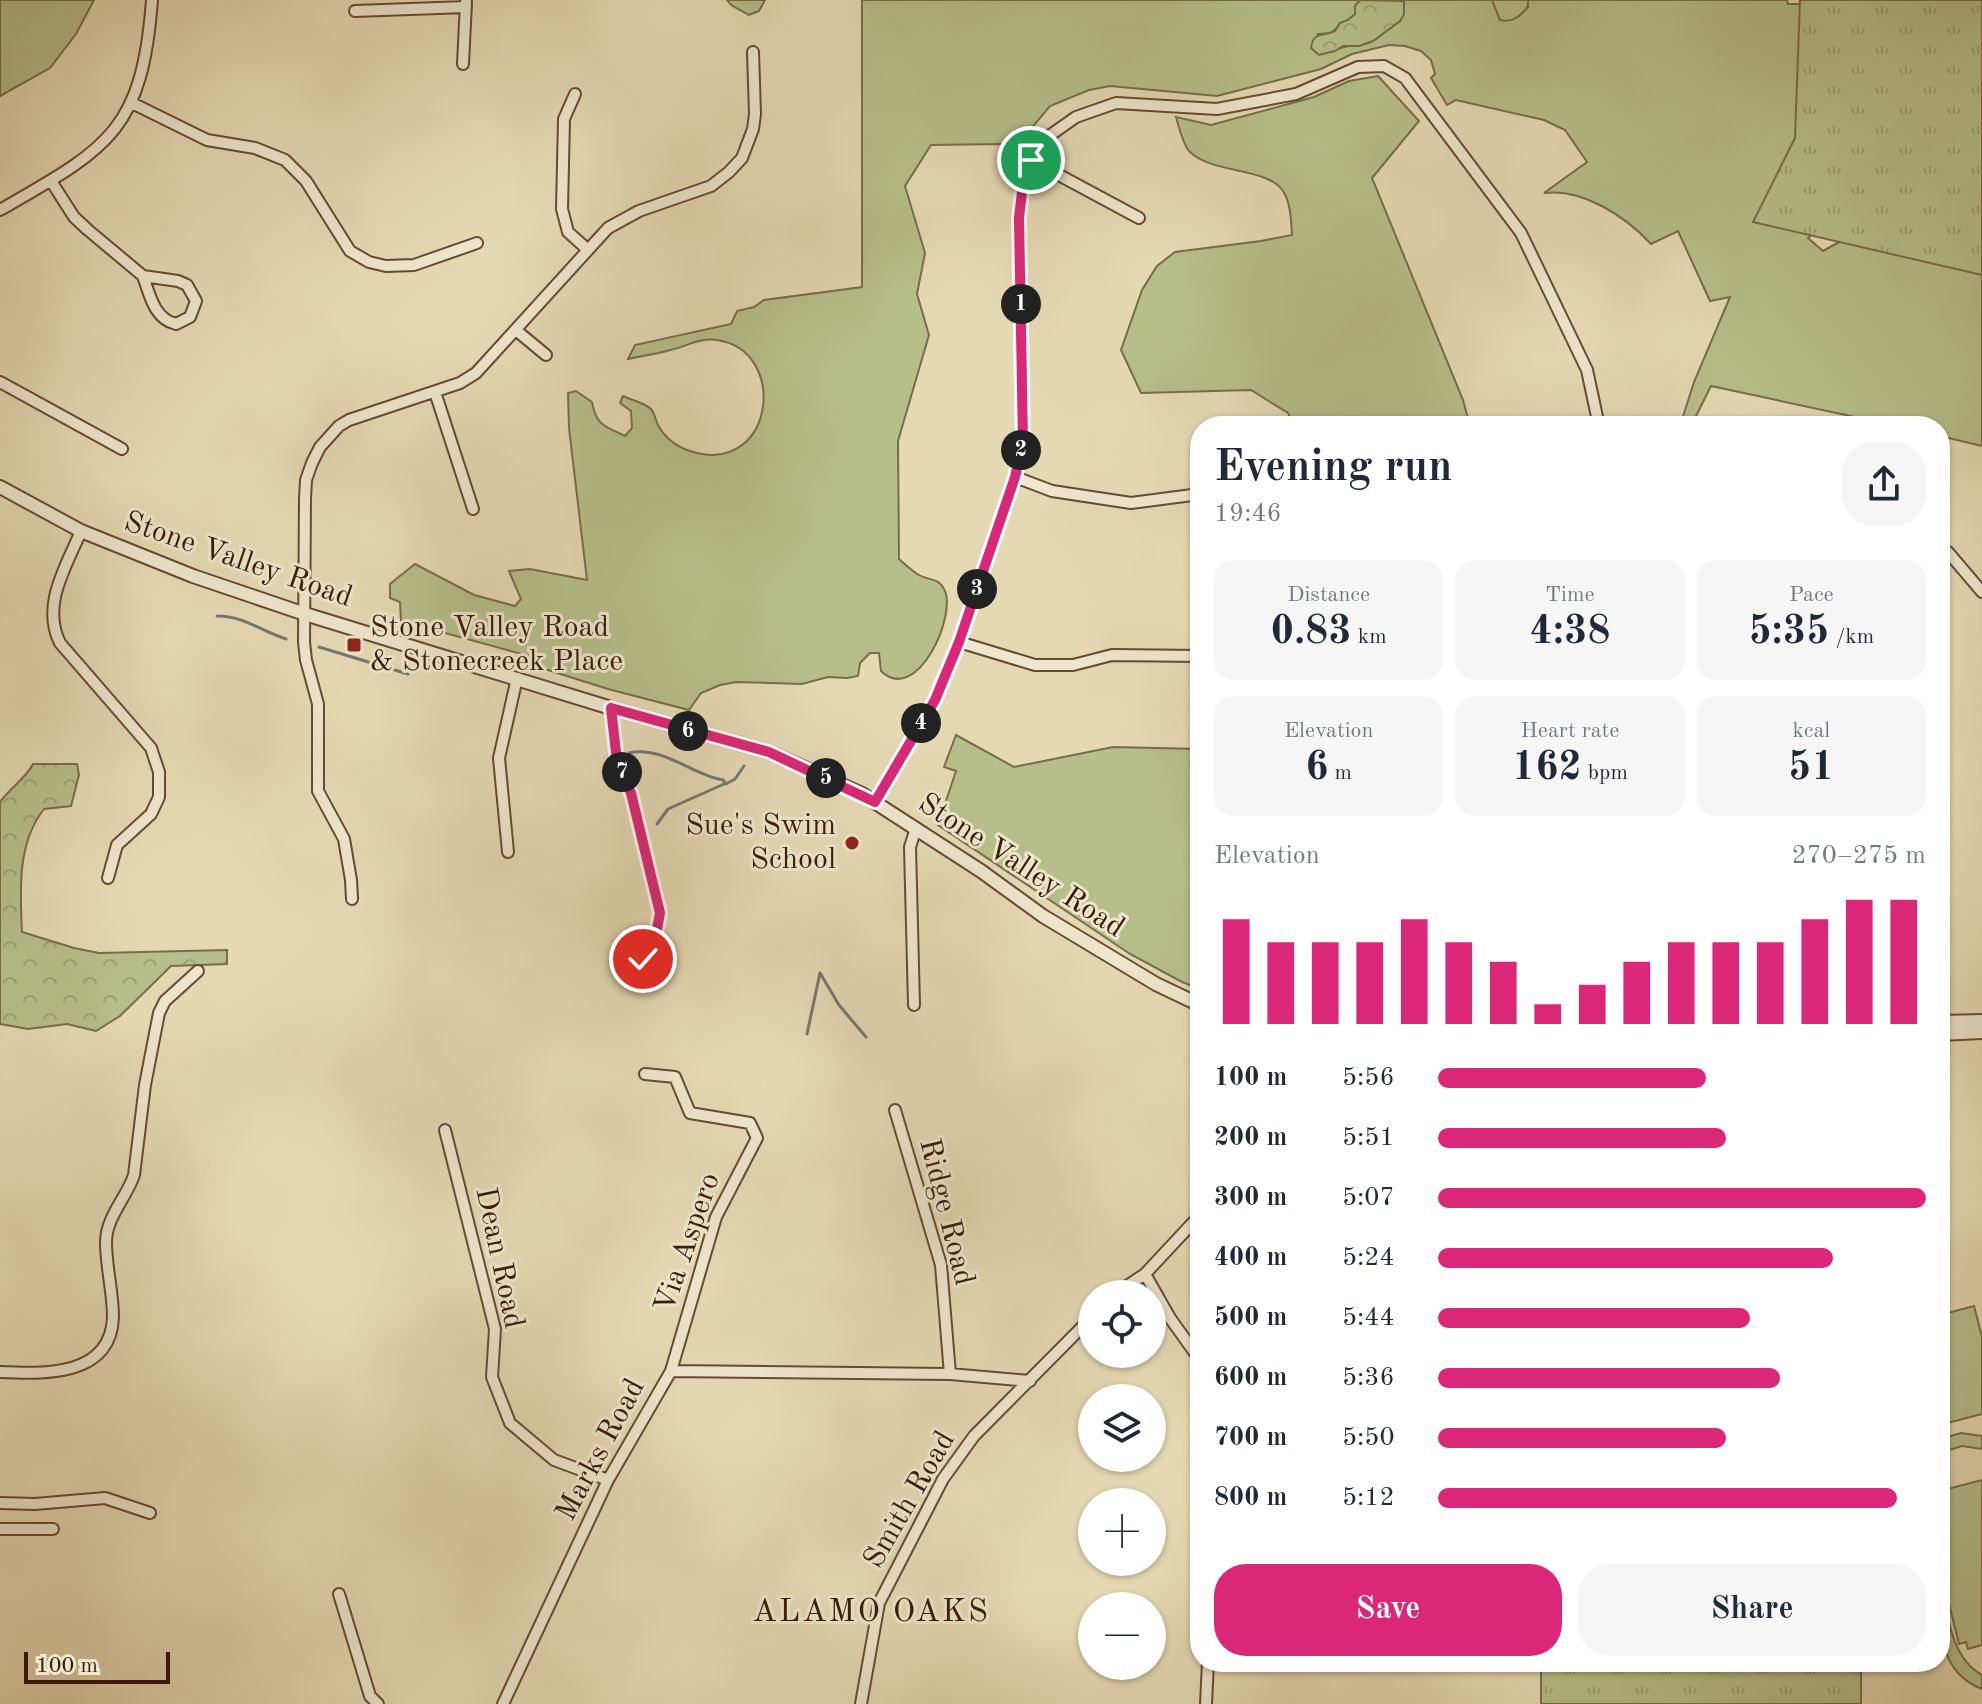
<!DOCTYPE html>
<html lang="en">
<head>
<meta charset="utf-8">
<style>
	:root { --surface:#fff; --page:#f6f6f7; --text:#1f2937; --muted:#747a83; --accent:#db2777 }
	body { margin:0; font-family:"Old Standard TT",serif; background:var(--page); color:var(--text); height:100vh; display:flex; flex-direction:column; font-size:30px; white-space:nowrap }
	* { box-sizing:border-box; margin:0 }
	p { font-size:26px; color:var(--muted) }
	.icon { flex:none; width:44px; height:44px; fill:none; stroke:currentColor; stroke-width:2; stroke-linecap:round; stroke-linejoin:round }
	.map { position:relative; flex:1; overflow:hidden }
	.side { position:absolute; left:1190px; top:416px; width:760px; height:1256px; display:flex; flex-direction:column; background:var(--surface); border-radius:32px; box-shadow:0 2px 6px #0004 }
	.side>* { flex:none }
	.tools { position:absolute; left:1078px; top:1280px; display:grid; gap:16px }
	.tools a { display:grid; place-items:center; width:88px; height:88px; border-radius:50%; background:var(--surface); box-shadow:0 2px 6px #0004; font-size:40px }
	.scale { position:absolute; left:24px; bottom:20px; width:146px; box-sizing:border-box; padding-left:8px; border:4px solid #3b1b08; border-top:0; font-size:22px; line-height:28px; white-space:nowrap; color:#3b1b08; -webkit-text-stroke:6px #eee6ce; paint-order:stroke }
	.pin { position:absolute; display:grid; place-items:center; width:68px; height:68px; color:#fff; margin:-34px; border:4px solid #fff; border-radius:50%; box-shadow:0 2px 8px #0007 }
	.km { position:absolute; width:40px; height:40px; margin:-20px; border-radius:50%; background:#222; color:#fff; font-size:22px; line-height:40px; text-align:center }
	.round { display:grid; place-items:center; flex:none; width:84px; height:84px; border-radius:32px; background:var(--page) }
	.summary { display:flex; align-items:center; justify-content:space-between; height:136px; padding:0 24px }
	h1 { font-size:44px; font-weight:700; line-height:60px }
	.metrics { display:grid; grid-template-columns:repeat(3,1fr); gap:12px; height:136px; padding:8px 24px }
	.metrics div { display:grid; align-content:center; border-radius:20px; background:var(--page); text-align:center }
	.metrics b { font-size:40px; font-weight:700 }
	.metrics small { font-size:22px; font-weight:400 }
	.metrics p { font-size:22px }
	.chart { height:224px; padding:16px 24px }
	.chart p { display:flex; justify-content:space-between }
	.chart svg { width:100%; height:144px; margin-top:8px; stroke:var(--accent); stroke-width:6 }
	.primary-button { display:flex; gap:16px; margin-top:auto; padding:16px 24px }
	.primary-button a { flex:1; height:92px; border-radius:32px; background:var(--accent); color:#fff; font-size:32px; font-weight:700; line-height:92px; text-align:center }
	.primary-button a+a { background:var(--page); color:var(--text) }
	ul { padding:0 24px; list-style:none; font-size:26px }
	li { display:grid; grid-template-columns:128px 96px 1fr; align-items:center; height:60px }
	li i { height:20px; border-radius:10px; background:var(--accent) }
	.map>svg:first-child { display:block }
	.grass { fill:#b6bf8b; stroke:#786d4a; stroke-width:2; fill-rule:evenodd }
	.forest { fill:url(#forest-crowns); stroke:#786d4a; stroke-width:2 }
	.park { fill:url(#park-tufts); stroke:#786d4a; stroke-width:2 }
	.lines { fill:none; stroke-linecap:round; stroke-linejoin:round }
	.stream { stroke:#757972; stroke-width:3 }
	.minor-casing { stroke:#664a33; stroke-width:14 }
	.tertiary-casing { stroke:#664a33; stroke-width:16 }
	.minor { stroke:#eee6ce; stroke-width:10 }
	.tertiary { stroke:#eee6ce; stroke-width:12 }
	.route-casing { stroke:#fff; stroke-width:16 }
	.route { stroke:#db2777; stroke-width:10 }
	.poi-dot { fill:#8f2418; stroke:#eee6ce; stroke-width:3 }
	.labels { text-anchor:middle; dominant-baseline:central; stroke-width:6; stroke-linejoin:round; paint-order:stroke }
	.street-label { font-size:30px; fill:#3b1b08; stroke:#eee6ce }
	.poi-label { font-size:30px; fill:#3b1b08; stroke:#eee6ce; text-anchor:start }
	.neighbourhood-label { font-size:32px; letter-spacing:2px; fill:#3b1b08; stroke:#eee6ce }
</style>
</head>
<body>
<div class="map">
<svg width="1982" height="1704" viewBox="0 0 1982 1704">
	<defs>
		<pattern id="forest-crowns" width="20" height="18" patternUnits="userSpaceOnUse" patternTransform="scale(2)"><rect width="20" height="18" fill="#b6bf8b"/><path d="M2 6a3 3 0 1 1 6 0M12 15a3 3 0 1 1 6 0" fill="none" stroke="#9da476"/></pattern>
		<pattern id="park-tufts" width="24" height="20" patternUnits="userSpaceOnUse" patternTransform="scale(2)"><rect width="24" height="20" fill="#b6bf8b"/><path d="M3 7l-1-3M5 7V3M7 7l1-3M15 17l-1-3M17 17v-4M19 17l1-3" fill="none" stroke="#9da476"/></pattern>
	</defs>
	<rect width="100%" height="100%" fill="#e5d9b4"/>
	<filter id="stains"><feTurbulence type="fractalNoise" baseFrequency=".0025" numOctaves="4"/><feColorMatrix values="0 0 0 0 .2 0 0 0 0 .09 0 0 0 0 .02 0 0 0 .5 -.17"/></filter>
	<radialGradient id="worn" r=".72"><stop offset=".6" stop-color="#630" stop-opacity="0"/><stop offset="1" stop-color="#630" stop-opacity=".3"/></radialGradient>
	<path class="grass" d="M0 0H94L76 34 50 68 0 96Z
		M727 0H765L759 11 749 15 731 5Z
		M862 0H1360L1355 6 1356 14 1348 20 1340 23C1334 33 1330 34 1318 34L1334 51C1347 43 1360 47 1373 41 1383 35 1390 26 1400 21L1404 1 1397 0H1492L1500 20 1519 16 1528 7V0H1787L1788 4H1805L1982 0V446L1940 436V426H1897L1711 386 1691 426H1680L1694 382 1730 297 1710 301 1678 231 1651 244C1626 217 1583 188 1544 193L1587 162 1565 130 1544 120 1456 100 1447 105 1431 78 1435 74 1431 60 1421 51 1405 46 1389 45 1352 54 1321 69 1217 96 1110 86 1089 90 1050 106 1013 150 1001 144 931 145 905 186 925 253 917 294 929 335 898 441 899 559C905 564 912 571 919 575 929 581 938 577 944 589 958 614 917 706 881 671L879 653H870L860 663 858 676 847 678 828 677 802 684 736 682 720 685 701 693 689 710 608 689 532 665 533 657 401 621 400 602 390 598V584L415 564 474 595 515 606 521 599 509 571 530 569 587 580 569 428 568 393 576 391 592 402C596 425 604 426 625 436L632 428 631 411 620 403 623 396C631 400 645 403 651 409 654 412 656 421 658 425 666 440 680 449 697 453 775 471 788 350 717 340 701 337 685 347 670 350 656 354 642 356 628 359L635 345 731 324 737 311 754 307 764 300 862 287ZM1813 234 1843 240 1823 251 1808 238Z
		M1378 76 1419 121 1372 178 1463 400 1470 426H1294L1288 413 1251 390 1141 393 1121 350 1142 290 1157 266 1175 252 1261 241 1292 235C1291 221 1291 203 1283 191 1267 167 1213 174 1190 152 1183 145 1179 127 1176 117L1211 125 1314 97 1349 81Z
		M956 735 1014 767 1113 747 1200 749V989L1182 982 1130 954 938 825 956 771 944 767Z
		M1974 1306 1982 1337V1414L1940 1425V1315Z
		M1961 1433 1982 1436V1449L1962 1446 1940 1453V1439Z
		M1982 1480V1645L1968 1649 1966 1642 1959 1644 1940 1568V1491Z
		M1940 1580C1948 1613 1950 1658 1982 1675V1689C1935 1671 1940 1621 1940 1580Z"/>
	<path class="forest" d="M1360 0 1404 1V14L1400 21 1373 41 1359 46H1343L1335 51 1319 55 1311 48C1313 31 1323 37 1335 31L1340 23 1348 20 1355 14V6Z
		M1492 0H1528V7C1520 16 1513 23 1500 20Z
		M33 764H77L79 775 71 806 44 809C17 843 20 891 22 932L74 948 99 953 227 950V964L171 966 120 1016 96 1031 67 1024 28 1029 0 1024V802C10 788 27 777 33 764Z"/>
	<path class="park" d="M1800 0H1982V275L1753 222 1795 138Z
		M1541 1662H1861V1704H1541Z"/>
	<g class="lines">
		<path class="stream" d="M217 616C245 616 260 631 286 639
			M319 647 408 674
			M629 753C662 745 692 775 723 780L726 784 735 779 744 766
			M657 824 668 809 724 784
			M820 973 839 1005 866 1037
			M807 1034 820 973"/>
		<defs>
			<path id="minor" d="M355 11 466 7
				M463 64 466 2
				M575 94 564 119 562 209 568 232 587 249
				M132 103 207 140 255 148 285 160 306 181 350 251 369 262 386 266 414 265 477 243
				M1031 160 1139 218
				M51 181 74 217 88 230 143 276 178 281 187 285 196 301 190 317 176 324C154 319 150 295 143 276
				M0 210C108 148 142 132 152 0
				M517 331 546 355
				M0 382 122 449
				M435 392 473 509
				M1015 477 1052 491 1131 503 1200 494
				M81 531C66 567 41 605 60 643L151 748 159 772V797L151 814 117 845 108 878
				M1940 546V547
				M1948 552 1982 592
				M959 642 1035 665H1073L1112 655 1200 656
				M611 708 617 761 631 793 660 913 657 929 643 959
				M875 802 935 700 959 642 1015 477 1023 443 1019 218 1022 192 1031 160 1049 136 1076 117 1116 103 1217 109 1296 94 1358 67 1384 66 1405 78 1521 233 1587 370 1599 426
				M508 852 499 758 517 678
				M352 899 351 880 344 839 318 791V704L306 660 304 642 305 499 306 480 312 463 320 447 339 426 349 420 460 383 476 373 608 228 639 211 711 186 729 172 742 158 753 129 755 114 753 52
				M914 1005 910 847 916 828
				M645 1074 675 1077 690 1113 750 1123 757 1138 716 1217 671 1371
				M895 1110 941 1265 950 1374
				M445 1130 495 1329 492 1377 510 1423 554 1460 608 1480
				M1145 1274 1170 1318 1200 1360
				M1115 1294 1145 1274 1200 1215
				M0 1372C44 1374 111 1377 113 1317 113 1292 106 1267 106 1242 106 1217 127 1197 134 1175L145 1085 159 1013 165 1001 198 971
				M0 1503 35 1504 105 1498 150 1513
				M0 1529H53
				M339 1594 370 1696 378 1704
				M503 1704 608 1480 671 1371 950 1374 1030 1381
				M861 1704 879 1603 943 1479 974 1436 1092 1317
				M1206 1704 1208 1662"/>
			<path id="tertiary" d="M0 487 81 531 193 576 305 614 611 708 769 752 862 794 981 871 1043 916 1156 984 1200 1005
				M1940 1022 1982 1021
				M1940 1034 1982 1032"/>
		</defs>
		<use href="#minor" class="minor-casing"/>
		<use href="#tertiary" class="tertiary-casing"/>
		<use href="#minor" class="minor"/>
		<use href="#tertiary" class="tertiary"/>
	</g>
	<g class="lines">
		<defs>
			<path id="route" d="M643 959 657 929 660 913 631 793 617 761 611 708 769 752 875 802 935 700 959 642 1015 477 1023 443 1019 218 1022 192 1031 160"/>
		</defs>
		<use href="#route" class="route-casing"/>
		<use href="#route" class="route"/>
	</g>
	<g class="poi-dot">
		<rect x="346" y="637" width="16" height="16" rx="4"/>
		<circle cx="852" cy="843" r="8"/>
	</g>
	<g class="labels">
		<g class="street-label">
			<text transform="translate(238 560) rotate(19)">Stone Valley Road</text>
			<text transform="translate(1021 866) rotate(33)">Stone Valley Road</text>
			<text transform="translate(946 1212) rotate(76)">Ridge Road</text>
			<text transform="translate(688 1243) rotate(-71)">Via Aspero</text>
			<text transform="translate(499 1258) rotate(78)">Dean Road</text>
			<text transform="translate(601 1450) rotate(-62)">Marks Road</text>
			<text transform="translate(910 1500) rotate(-60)">Smith Road</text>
		</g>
		<g class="poi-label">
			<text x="370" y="628">Stone Valley Road<tspan x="370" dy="34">&amp; Stonecreek Place</tspan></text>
			<text x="836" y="826" text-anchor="end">Sue's Swim<tspan x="836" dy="34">School</tspan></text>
		</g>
		<g class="neighbourhood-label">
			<text x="871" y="1613">ALAMO OAKS</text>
		</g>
	</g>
	<rect width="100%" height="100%" filter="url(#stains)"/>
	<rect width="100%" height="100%" fill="url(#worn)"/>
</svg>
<div class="tools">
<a><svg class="icon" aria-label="locate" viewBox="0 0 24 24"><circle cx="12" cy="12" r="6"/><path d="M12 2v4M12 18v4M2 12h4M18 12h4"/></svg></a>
<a><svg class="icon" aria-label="layers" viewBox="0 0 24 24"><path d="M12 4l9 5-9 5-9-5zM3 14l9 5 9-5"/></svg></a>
<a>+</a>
<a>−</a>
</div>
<div class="scale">100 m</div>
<div class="pin" style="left:1031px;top:160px;background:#1e9e55"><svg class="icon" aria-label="arrive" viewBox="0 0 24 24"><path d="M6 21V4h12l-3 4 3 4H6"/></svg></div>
<div class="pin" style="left:643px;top:959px;background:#d93025"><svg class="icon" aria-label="check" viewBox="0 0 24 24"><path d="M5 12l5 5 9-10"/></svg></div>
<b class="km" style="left:1021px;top:304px">1</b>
<b class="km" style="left:1021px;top:450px">2</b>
<b class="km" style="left:977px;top:589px">3</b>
<b class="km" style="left:921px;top:723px">4</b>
<b class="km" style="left:826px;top:778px">5</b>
<b class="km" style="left:688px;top:731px">6</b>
<b class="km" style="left:622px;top:772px">7</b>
<section class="side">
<div class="summary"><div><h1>Evening run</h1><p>19:46</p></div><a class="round"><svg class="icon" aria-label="share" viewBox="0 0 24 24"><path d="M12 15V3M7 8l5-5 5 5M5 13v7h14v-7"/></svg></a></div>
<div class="metrics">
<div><p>Distance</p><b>0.83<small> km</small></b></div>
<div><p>Time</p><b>4:38</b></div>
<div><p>Pace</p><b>5:35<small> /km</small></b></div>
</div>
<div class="metrics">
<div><p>Elevation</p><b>6<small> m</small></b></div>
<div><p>Heart rate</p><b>162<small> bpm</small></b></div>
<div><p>kcal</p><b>51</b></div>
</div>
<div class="chart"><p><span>Elevation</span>270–275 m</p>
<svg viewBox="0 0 160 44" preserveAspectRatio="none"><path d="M5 44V12M15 44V19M25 44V19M35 44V19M45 44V12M55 44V19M65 44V25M75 44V38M85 44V32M95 44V25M105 44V19M115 44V19M125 44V19M135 44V12M145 44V6M155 44V6"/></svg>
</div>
<ul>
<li><b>100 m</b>5:56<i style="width:55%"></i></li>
<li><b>200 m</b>5:51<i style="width:59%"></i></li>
<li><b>300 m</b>5:07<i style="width:100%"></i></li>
<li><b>400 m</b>5:24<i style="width:81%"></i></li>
<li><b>500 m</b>5:44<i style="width:64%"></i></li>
<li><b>600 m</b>5:36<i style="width:70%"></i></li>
<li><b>700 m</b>5:50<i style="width:59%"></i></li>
<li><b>800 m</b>5:12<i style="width:94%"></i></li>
</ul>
<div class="primary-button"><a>Save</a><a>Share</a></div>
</section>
</div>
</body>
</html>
